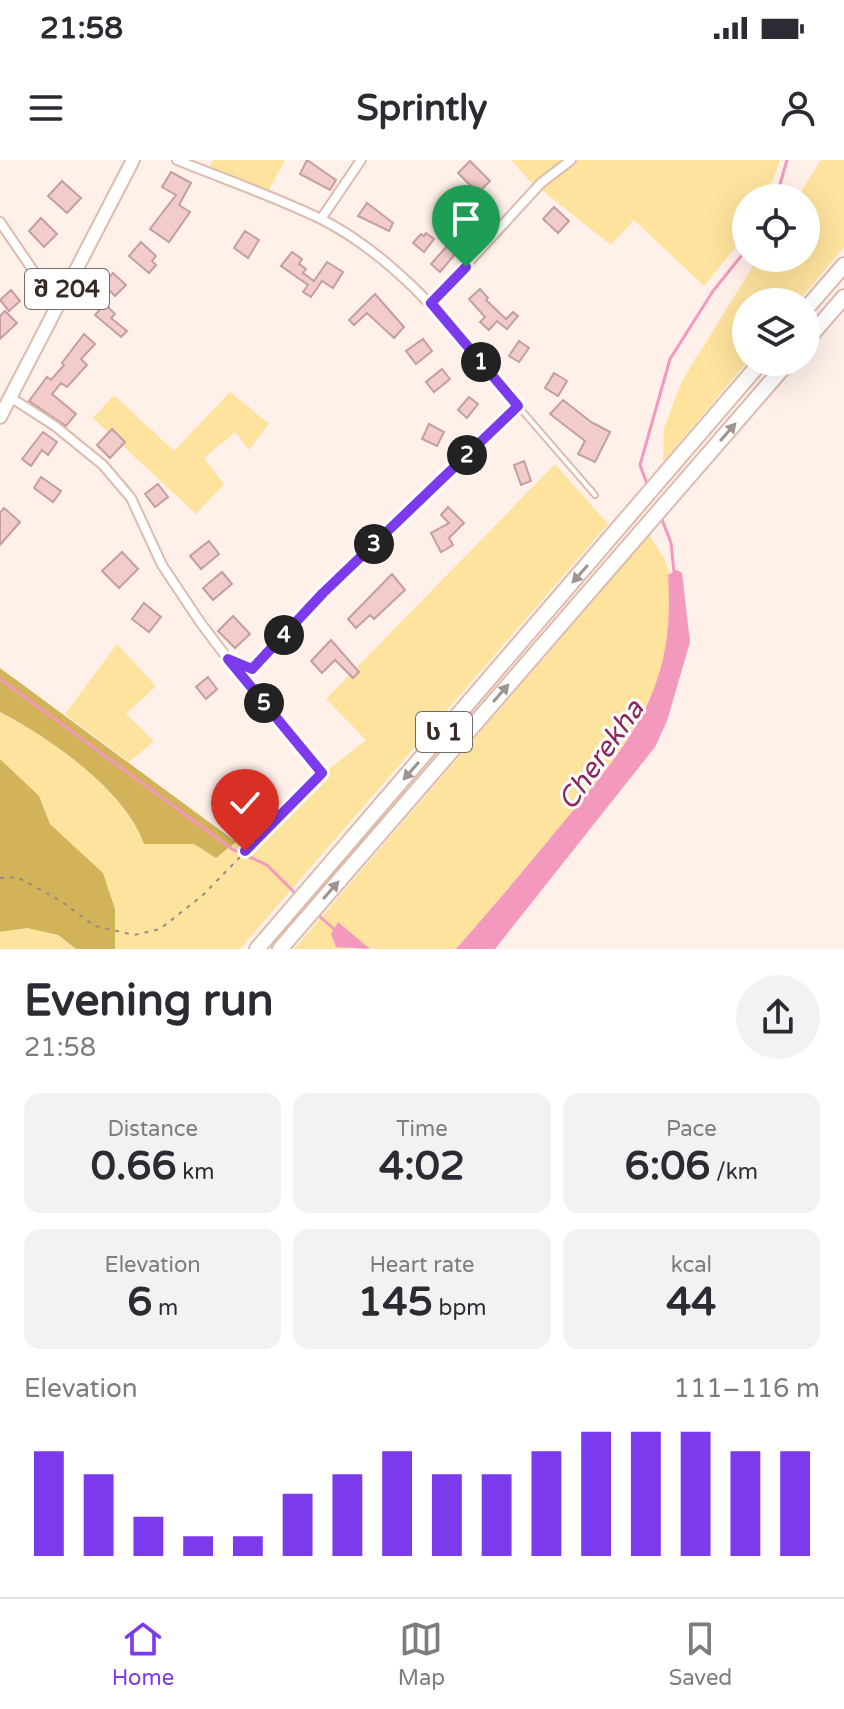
<!DOCTYPE html>
<html lang="en">
<head>
<meta charset="utf-8">
<style>
	:root { --surface:#fff; --page:#f2f2f3; --text:#2b2b33; --muted:#7c7c81; --line:#e1e1e2; --accent:#7c3aed }
	body { margin:0; font-family:"Varela Round","Noto Sans Georgian",sans-serif; background:var(--page); color:var(--text); height:100vh; display:flex; flex-direction:column; font-size:30px; white-space:nowrap }
	* { box-sizing:border-box; margin:0 }
	p { font-size:26px; color:var(--muted) }
	.icon { flex:none; width:44px; height:44px; fill:none; stroke:currentColor; stroke-width:2; stroke-linecap:round; stroke-linejoin:round }
	.map { position:relative; height:789px; overflow:hidden }
	.details { display:flex; flex-direction:column; background:var(--surface); flex:1 }
	.details>* { flex:none }
	.fabs { position:absolute; left:732px; top:24px; display:grid; gap:16px }
	.fabs a { display:grid; place-items:center; width:88px; height:88px; border-radius:50%; background:var(--surface); box-shadow:0 8px 32px #0002; font-size:40px }
	.pin { position:absolute; display:grid; place-items:center; width:68px; height:68px; color:#fff; margin:-82px -34px; border-radius:50% 50% 50% 0; rotate:-45deg; box-shadow:0 0 8px #0007 }
	.pin .icon { rotate:45deg }
	.km { position:absolute; width:40px; height:40px; margin:-20px; border-radius:50%; background:#222; color:#fff; font-size:22px; line-height:40px; text-align:center }
	.round { display:grid; place-items:center; flex:none; width:84px; height:84px; border-radius:42px; background:var(--page) }
	.headline { display:flex; align-items:center; justify-content:space-between; height:136px; padding:0 24px }
	h1 { font-size:44px; font-weight:800; line-height:60px }
	.figures { display:grid; grid-template-columns:repeat(3,1fr); gap:12px; height:136px; padding:8px 24px }
	.figures div { display:grid; align-content:center; border-radius:16px; background:var(--page); text-align:center }
	.figures b { font-size:40px; font-weight:800 }
	.figures small { font-size:22px; font-weight:400 }
	.figures p { font-size:22px }
	.chart { height:224px; padding:16px 24px }
	.chart p { display:flex; justify-content:space-between }
	.chart svg { width:100%; height:144px; margin-top:8px; stroke:var(--accent); stroke-width:6 }
	.status { display:flex; justify-content:space-between; align-items:center; height:56px; padding:0 40px; background:var(--surface); direction:ltr }
	.status svg { height:22px; fill:currentColor }
	header { display:flex; justify-content:space-between; align-items:center; height:104px; padding:0 24px; background:var(--surface); font-size:36px; font-weight:800 }
	.dock { display:flex; justify-content:space-around; align-items:center; height:112px; border-top:2px solid var(--line); background:var(--surface); font-size:22px; color:var(--muted) }
	.dock a { display:grid; justify-items:center; gap:4px }
	.dock .current { color:var(--accent) }
	.map>svg:first-child { display:block }
	.green { fill:#fde39d }
	.forest { fill:#d3b359 }
	.water { fill:#f299bd }
	.lines { fill:none; stroke-linecap:round; stroke-linejoin:round }
	.stream { stroke:#f299bd; stroke-width:3 }
	.building { fill:#f2cbcb; stroke:#c49f9f; stroke-width:2 }
	.lane-casing { stroke:#ddbbad; stroke-width:8 }
	.street-casing { stroke:#ddbbad; stroke-width:12 }
	.primary-casing { stroke:#ddbbad; stroke-width:16 }
	.highway-casing { stroke:#ddbbad; stroke-width:18 }
	.path { stroke:#988a84; stroke-width:2; stroke-dasharray:4 6; stroke-linecap:butt }
	.lane { stroke:#fff; stroke-width:4 }
	.street { stroke:#fff; stroke-width:8 }
	.primary { stroke:#fff; stroke-width:12 }
	.highway { stroke:#fff; stroke-width:14 }
	.oneway { fill:#9c9592 }
	.route-casing { stroke:#fff; stroke-width:16 }
	.route { stroke:#7c3aed; stroke-width:10 }
	.labels { text-anchor:middle; dominant-baseline:central; stroke-width:6; stroke-linejoin:round; paint-order:stroke }
	.shield { fill:#fff; stroke:#746b67; stroke-width:2 }
	.shield-label { font-size:24px; font-weight:bold; fill:#382b26 }
	.water-label { font-size:28px; font-style:italic; fill:#8e2759; stroke:#fff }
</style>
</head>
<body>
<div class="status"><b>21:58</b><svg viewBox="0 0 49 12"><path d="M0 12V9h3v3zM5 12V6h3v6zM10 12V3h3v9zM15 12V0h3v12zM26 1h20v11H26zM47 4h2v5h-2z"/></svg></div>
<header><svg class="icon" aria-label="menu" viewBox="0 0 24 24"><path d="M4 6h16M4 12h16M4 18h16"/></svg>Sprintly<svg class="icon" aria-label="person" viewBox="0 0 24 24"><circle cx="12" cy="8" r="4"/><path d="M4 21q1-7 8-7t8 7"/></svg></header>
<div class="map">
<svg width="844" height="789" viewBox="0 0 844 789">
	<rect width="100%" height="100%" fill="#fff0ea"/>
	<path class="green" d="M213 0H285L269 30 209 8Z
		M511 0H780L766 38H746V74L704 126 634 60 611 85 530 21Z
		M821 0H844V87L798 142H746L747 202 663 302 664 268 682 221 758 98H806V38H797Z
		M230 232 269 264 249 290 235 272 204 298 224 324 196 354 93 258 114 235 174 291Z
		M555 304 608 364 240 789H115V749L103 713 50 664 39 636 0 599V552C49 577 125 631 144 684H194L216 698 366 580 326 539Z
		M649 375C655 385 668 401 669 413 679 518 635 576 571 653 540 691 509 728 477 765L456 789H370L346 770 347 789H294Z
		M117 484 156 526 126 554 154 581 129 602 65 554Z
		M27 768 57 775 76 789H0V772Z"/>
	<path class="forest" d="M0 508 236 682 216 698 194 684H144C126 631 49 577 0 552Z
		M0 599 39 636 50 664 103 713 115 749V789H76L58 775 27 768 0 772Z"/>
	<path class="water" d="M677 410 682 413 690 482 667 561 655 587 495 789H456C494 746 530 703 566 659 634 577 676 527 668 415Z
		M338 762 370 789 336 787 331 774Z"/>
	<g class="lines">
		<path class="stream" d="M776 38 787 0
			M647 324 640 305 670 199 713 131 746 90
			M661 357 671 383 674 412
			M0 519 232 689 267 705 297 735
			M317 754 335 770"/>
	</g>
	<path class="building" d="M307 0 336 20 330 30 300 14Z
		M470 1 490 21 478 33 458 13Z
		M171 12 191 23 179 45 190 52 169 82 150 69 176 35 162 27Z
		M62 21 81 38 67 53 48 36Z
		M367 43 393 63 389 71 358 56Z
		M554 47 569 61 558 73 543 59Z
		M41 58 57 74 44 87 29 71Z
		M245 71 259 80 248 98 234 88Z
		M426 73 434 79 424 92 413 83 421 74 424 76Z
		M141 82 156 96 152 101 156 105 149 113 129 96Z
		M447 86 456 93 440 112 431 104Z
		M292 92 302 99 299 104 306 109 303 113 314 121 327 102 343 112 333 128 322 121 311 137 303 132 308 125 281 106Z
		M113 113 126 125 115 136 103 124Z
		M480 129 488 138 486 140 506 159 513 152 518 156 507 169 497 161 489 170 480 162 485 157 469 139Z
		M11 130 20 141 9 151 0 140Z
		M375 134 404 167 394 178 367 153 354 165 349 160Z
		M105 144 115 154 111 158 127 171 121 177 95 155Z
		M5 151 17 163 0 179V156Z
		M84 174 95 184 81 199 87 205 67 227 61 223 52 234 76 254 66 266 29 241 47 217 51 220 64 205 62 203Z
		M423 179 432 191 416 204 406 191Z
		M519 181 529 188 519 202 509 196Z
		M442 209 450 219 434 232 426 222Z
		M554 213 567 221 558 236 545 228Z
		M469 237 478 244 467 258 458 250Z
		M563 240 591 262 610 272 595 302 578 294 585 281 550 254Z
		M429 264 444 272 437 286 422 279Z
		M112 269 125 282 110 298 97 285Z
		M43 272 57 282 48 295 42 290 31 306 22 299Z
		M524 301 531 321 521 325 514 305Z
		M41 317 61 331 53 342 34 328Z
		M158 324 168 337 155 347 145 334Z
		M448 347 464 363 449 378 453 385 441 392 431 373 449 363 441 355Z
		M4 348 20 362 0 385V353Z
		M209 381 219 394 201 409 190 396Z
		M122 392 138 409 119 428 102 411Z
		M222 412 232 424 213 440 203 428Z
		M392 414 405 430 374 459 370 455 356 468 348 459Z
		M144 443 161 457 149 472 132 459Z
		M233 456 250 474 235 488 218 471Z
		M331 480 359 512 353 518 335 500 322 513 311 501Z
		M208 517 217 529 206 539 196 527Z"/>
	<g class="lines">
		<defs>
			<path id="lane" d="M518 246 595 335"/>
			<path id="street" d="M321 59 361 0
				M0 62 58 147
				M431 143 541 23 571 0
				M10 237 55 266 103 305 131 338 162 405 200 462 228 499 252 509 323 433 518 246C460 178 402 99 319 58 273 36 224 19 177 0"/>
			<path id="primary" d="M0 257 133 0"/>
			<path id="highway" d="M806 149 844 105
				M806 181 844 137
				M257 789 761 202
				M280 789 788 202"/>
		</defs>
		<use href="#lane" class="lane-casing"/>
		<use href="#street" class="street-casing"/>
		<use href="#primary" class="primary-casing"/>
		<use href="#highway" class="highway-casing"/>
		<path class="path" d="M0 718 17 717 61 741 95 766 134 775 160 769 203 735 322 613 240 513"/>
		<use href="#lane" class="lane"/>
		<use href="#street" class="street"/>
		<use href="#primary" class="primary"/>
		<use href="#highway" class="highway"/>
	</g>
	<defs><path id="oneway-solid" d="M-6-.8H1V-3.2L6.5 0L1 3.2V.8H-6Z" transform="scale(2)"/></defs>
	<g class="oneway">
		<use href="#oneway-solid" transform="translate(728 272) rotate(-49)"/>
		<use href="#oneway-solid" transform="translate(580 414) rotate(131)"/>
		<use href="#oneway-solid" transform="translate(501 533) rotate(-49)"/>
		<use href="#oneway-solid" transform="translate(411 611) rotate(131)"/>
		<use href="#oneway-solid" transform="translate(331 730) rotate(-49)"/>
	</g>
	<g class="lines">
		<defs>
			<path id="route" d="M245 691 322 613 228 499 252 509 323 433 518 246 431 143 466 107"/>
		</defs>
		<use href="#route" class="route-casing"/>
		<use href="#route" class="route"/>
	</g>
	<g class="labels">
		<g class="shield">
			<rect x="25" y="109" width="84" height="40" rx="6"/>
			<rect x="416" y="552" width="56" height="40" rx="6"/>
		</g>
		<g class="shield-label">
			<text x="67" y="129">შ 204</text>
			<text x="444" y="572">ს 1</text>
		</g>
		<g class="water-label">
			<text transform="translate(601 595) rotate(-55)">Cherekha</text>
		</g>
	</g>
</svg>
<div class="fabs">
<a><svg class="icon" aria-label="locate" viewBox="0 0 24 24"><circle cx="12" cy="12" r="6"/><path d="M12 2v4M12 18v4M2 12h4M18 12h4"/></svg></a>
<a><svg class="icon" aria-label="layers" viewBox="0 0 24 24"><path d="M12 4l9 5-9 5-9-5zM3 14l9 5 9-5"/></svg></a>
</div>
<div class="pin" style="left:466px;top:107px;background:#1e9e55"><svg class="icon" aria-label="arrive" viewBox="0 0 24 24"><path d="M6 21V4h12l-3 4 3 4H6"/></svg></div>
<div class="pin" style="left:245px;top:691px;background:#d93025"><svg class="icon" aria-label="check" viewBox="0 0 24 24"><path d="M5 12l5 5 9-10"/></svg></div>
<b class="km" style="left:481px;top:202px">1</b>
<b class="km" style="left:467px;top:295px">2</b>
<b class="km" style="left:374px;top:384px">3</b>
<b class="km" style="left:284px;top:475px">4</b>
<b class="km" style="left:264px;top:543px">5</b>
</div>
<section class="details">
<div class="headline"><div><h1>Evening run</h1><p>21:58</p></div><a class="round"><svg class="icon" aria-label="share" viewBox="0 0 24 24"><path d="M12 15V3M7 8l5-5 5 5M5 13v7h14v-7"/></svg></a></div>
<div class="figures">
<div><p>Distance</p><b>0.66<small> km</small></b></div>
<div><p>Time</p><b>4:02</b></div>
<div><p>Pace</p><b>6:06<small> /km</small></b></div>
</div>
<div class="figures">
<div><p>Elevation</p><b>6<small> m</small></b></div>
<div><p>Heart rate</p><b>145<small> bpm</small></b></div>
<div><p>kcal</p><b>44</b></div>
</div>
<div class="chart"><p><span>Elevation</span>111–116 m</p>
<svg viewBox="0 0 160 44" preserveAspectRatio="none"><path d="M5 44V12M15 44V19M25 44V32M35 44V38M45 44V38M55 44V25M65 44V19M75 44V12M85 44V19M95 44V19M105 44V12M115 44V6M125 44V6M135 44V6M145 44V12M155 44V12"/></svg>
</div>
</section>
<nav class="dock">
<a class="current"><svg class="icon" aria-label="home" viewBox="0 0 24 24"><path d="M3 11l9-7 9 7M6 9v11h12V9"/></svg>Home</a>
<a><svg class="icon" aria-label="map" viewBox="0 0 24 24"><path d="M3 6l6-2 6 2 6-2v14l-6 2-6-2-6 2zM9 4v14M15 6v14"/></svg>Map</a>
<a><svg class="icon" aria-label="saved" viewBox="0 0 24 24"><path d="M7 4h10v16l-5-4-5 4z"/></svg>Saved</a>
</nav>
</body>
</html>
